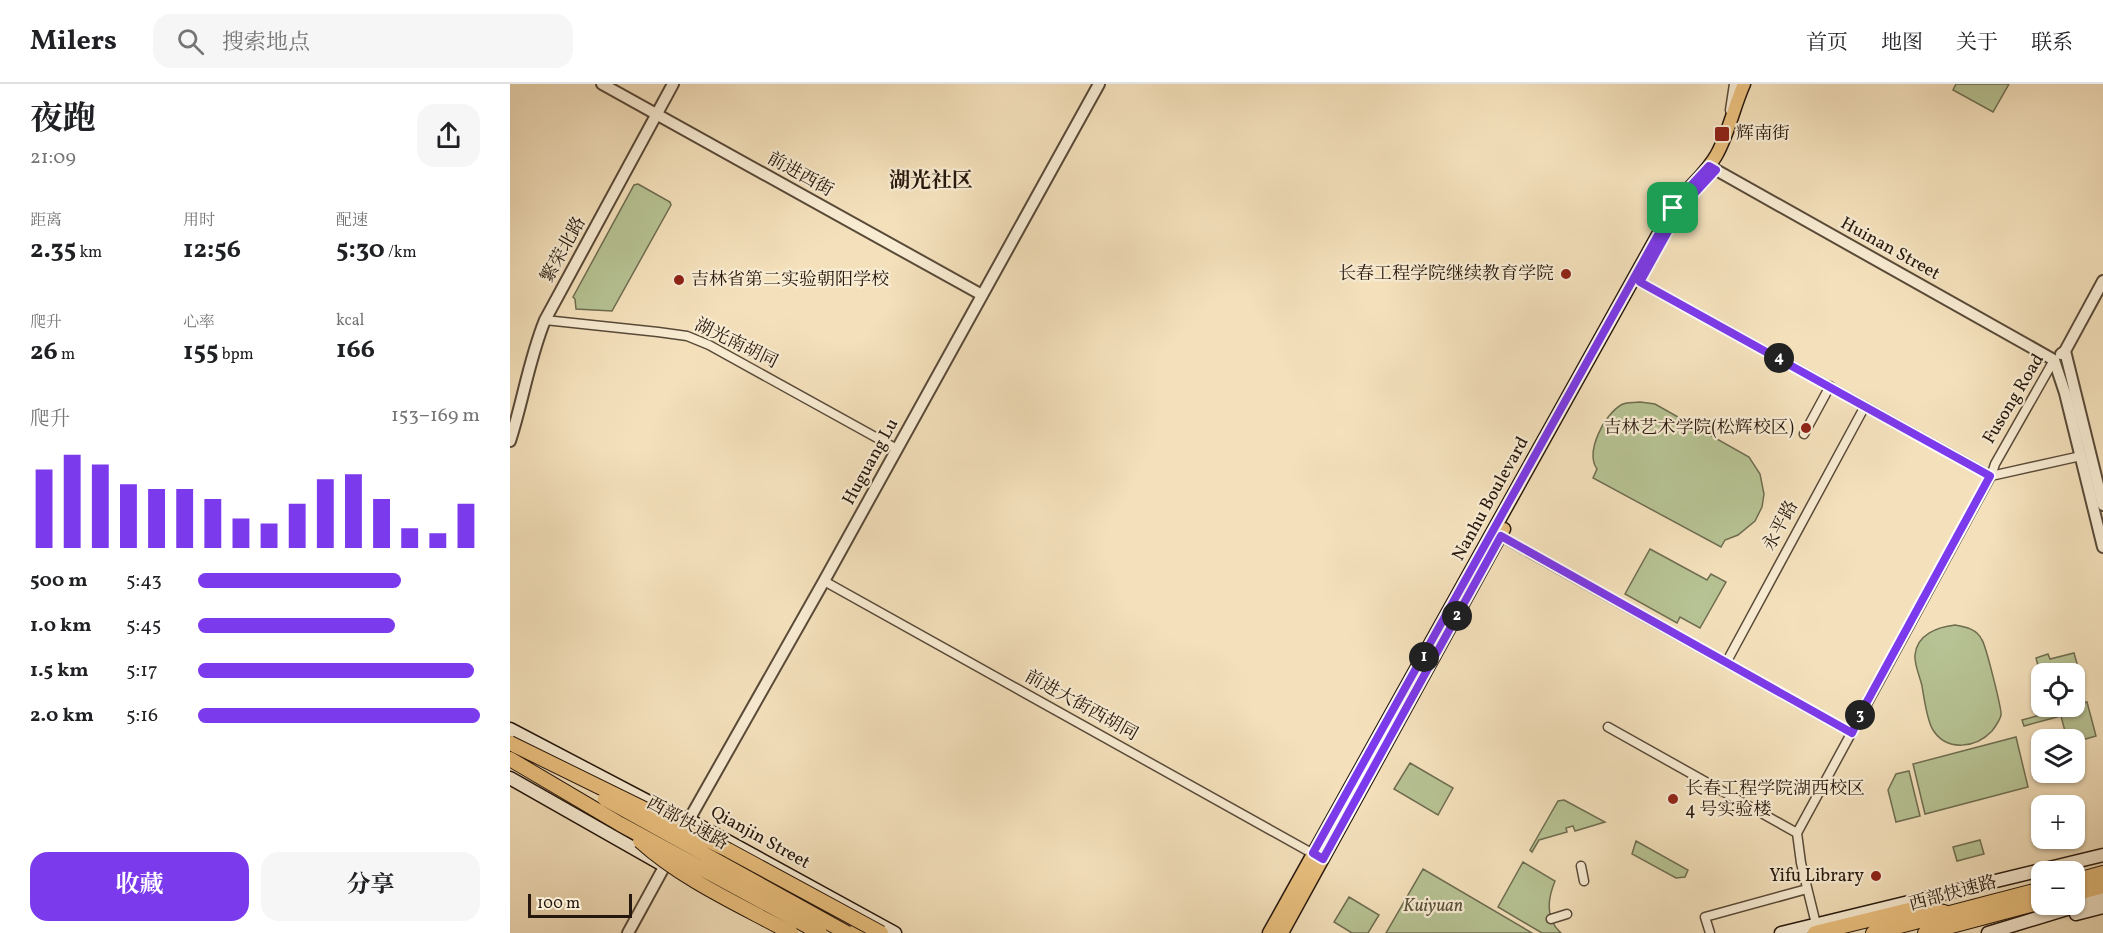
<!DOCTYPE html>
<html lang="zh">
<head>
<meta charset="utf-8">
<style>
	:root { --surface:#fff; --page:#f6f6f6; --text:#202124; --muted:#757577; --line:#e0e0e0; --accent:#7c3aed }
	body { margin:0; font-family:Vollkorn,"Noto Serif SC",serif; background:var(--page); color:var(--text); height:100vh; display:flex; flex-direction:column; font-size:22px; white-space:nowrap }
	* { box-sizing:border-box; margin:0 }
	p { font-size:20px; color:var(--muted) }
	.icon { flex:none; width:33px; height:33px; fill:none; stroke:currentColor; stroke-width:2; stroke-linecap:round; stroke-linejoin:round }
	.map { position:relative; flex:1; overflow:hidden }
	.panel { display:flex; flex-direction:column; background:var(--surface); width:510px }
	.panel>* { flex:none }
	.controls { position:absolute; left:1521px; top:579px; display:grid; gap:12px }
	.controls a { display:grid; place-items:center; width:54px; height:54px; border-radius:12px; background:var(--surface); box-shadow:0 2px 4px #0004; font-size:30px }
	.scale { position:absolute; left:18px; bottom:15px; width:104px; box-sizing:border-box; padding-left:6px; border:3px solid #25170d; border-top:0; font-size:16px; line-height:21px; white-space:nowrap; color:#25170d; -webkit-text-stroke:4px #f8ecd3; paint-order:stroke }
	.pin { position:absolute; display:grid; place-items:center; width:51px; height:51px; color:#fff; margin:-26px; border-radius:12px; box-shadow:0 3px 9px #0006 }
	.km { position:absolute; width:30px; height:30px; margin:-15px; border-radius:50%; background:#222; color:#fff; font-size:16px; line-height:30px; text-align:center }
	.round { display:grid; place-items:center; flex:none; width:63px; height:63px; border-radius:18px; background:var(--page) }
	.head { display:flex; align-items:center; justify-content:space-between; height:102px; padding:0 30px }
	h1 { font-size:33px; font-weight:700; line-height:45px }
	.metrics { display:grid; grid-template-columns:repeat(3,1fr); gap:9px; height:102px; padding:6px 30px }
	.metrics div { display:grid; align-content:center }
	.metrics b { font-size:26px; font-weight:700 }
	.metrics small { font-size:16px; font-weight:400 }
	.metrics p { font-size:16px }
	.chart { height:168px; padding:12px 30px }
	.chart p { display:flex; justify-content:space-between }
	.chart svg { width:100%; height:108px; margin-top:6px; stroke:var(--accent); stroke-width:6 }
	.cta { display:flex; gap:12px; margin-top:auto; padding:12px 30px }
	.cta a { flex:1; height:69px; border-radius:18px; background:var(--accent); color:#fff; font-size:24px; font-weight:700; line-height:69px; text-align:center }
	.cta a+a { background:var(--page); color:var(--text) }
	ul { padding:0 30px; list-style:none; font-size:20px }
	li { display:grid; grid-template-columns:96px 72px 1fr; align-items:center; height:45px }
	li i { height:15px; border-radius:8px; background:var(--accent) }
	header { display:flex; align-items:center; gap:36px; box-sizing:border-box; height:84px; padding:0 30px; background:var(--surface); border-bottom:2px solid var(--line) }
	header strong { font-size:28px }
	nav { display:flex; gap:33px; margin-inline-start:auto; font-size:21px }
	.search { width:420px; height:54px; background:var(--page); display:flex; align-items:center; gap:15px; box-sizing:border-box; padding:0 21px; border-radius:18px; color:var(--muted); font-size:22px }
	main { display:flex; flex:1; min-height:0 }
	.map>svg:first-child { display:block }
	.green { fill:#b7c394; stroke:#6e6d50; stroke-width:1.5 }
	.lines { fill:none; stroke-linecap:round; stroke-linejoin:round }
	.minor-casing { stroke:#594a39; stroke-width:11 }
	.tertiary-casing { stroke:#594a39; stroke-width:14 }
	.secondary-casing { stroke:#25170d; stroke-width:15 }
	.primary-casing { stroke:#25170d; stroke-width:15 }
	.trunk-casing { stroke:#25170d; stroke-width:16 }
	.minor { stroke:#f8ecd3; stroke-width:8 }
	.tertiary { stroke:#f8ecd3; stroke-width:10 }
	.secondary { stroke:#f8ecd3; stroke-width:12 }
	.primary { stroke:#eac07e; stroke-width:12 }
	.trunk { stroke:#eac07e; stroke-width:14 }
	.trunk-bridge-casing { stroke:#25170d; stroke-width:16; stroke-linecap:butt }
	.trunk-bridge { stroke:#eac07e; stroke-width:14 }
	.route-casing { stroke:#fff; stroke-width:12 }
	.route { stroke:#7c3aed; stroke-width:8 }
	.poi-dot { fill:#8f2418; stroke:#f8ecd3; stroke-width:2 }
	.labels { text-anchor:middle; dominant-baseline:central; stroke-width:4.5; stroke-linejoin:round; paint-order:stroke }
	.poi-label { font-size:18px; fill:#25170d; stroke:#f8ecd3; text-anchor:start }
	.street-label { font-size:18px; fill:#25170d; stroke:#f8ecd3 }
	.park-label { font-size:18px; font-style:italic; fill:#58533c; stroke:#f8ecd3 }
	.quarter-label { font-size:21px; font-weight:bold; fill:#25170d; stroke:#f8ecd3 }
</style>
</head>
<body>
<header>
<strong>Milers</strong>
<div class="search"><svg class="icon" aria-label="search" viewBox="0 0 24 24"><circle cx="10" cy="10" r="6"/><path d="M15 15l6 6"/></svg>搜索地点</div>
<nav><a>首页</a><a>地图</a><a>关于</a><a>联系</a></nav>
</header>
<main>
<section class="panel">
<div class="head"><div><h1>夜跑</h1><p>21:09</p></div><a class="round"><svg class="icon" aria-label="share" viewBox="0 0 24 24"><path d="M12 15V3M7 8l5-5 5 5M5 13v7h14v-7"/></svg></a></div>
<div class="metrics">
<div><p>距离</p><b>2.35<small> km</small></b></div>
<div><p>用时</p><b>12:56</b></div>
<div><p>配速</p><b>5:30<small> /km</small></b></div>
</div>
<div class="metrics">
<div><p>爬升</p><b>26<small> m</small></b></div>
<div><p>心率</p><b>155<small> bpm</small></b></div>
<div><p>kcal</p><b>166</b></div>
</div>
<div class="chart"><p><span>爬升</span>153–169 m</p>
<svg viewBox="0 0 160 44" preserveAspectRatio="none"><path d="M5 44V12M15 44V6M25 44V10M35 44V18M45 44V20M55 44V20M65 44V24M75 44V32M85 44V34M95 44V26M105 44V16M115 44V14M125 44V24M135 44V36M145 44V38M155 44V26"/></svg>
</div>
<ul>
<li><b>500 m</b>5:43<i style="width:72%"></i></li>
<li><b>1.0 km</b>5:45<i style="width:70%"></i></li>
<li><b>1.5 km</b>5:17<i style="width:98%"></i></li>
<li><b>2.0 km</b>5:16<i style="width:100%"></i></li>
</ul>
<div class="cta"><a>收藏</a><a>分享</a></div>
</section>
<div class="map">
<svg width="1593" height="849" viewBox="0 0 1593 849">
	<rect width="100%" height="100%" fill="#f4e1bc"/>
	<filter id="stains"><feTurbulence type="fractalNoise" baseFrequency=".00333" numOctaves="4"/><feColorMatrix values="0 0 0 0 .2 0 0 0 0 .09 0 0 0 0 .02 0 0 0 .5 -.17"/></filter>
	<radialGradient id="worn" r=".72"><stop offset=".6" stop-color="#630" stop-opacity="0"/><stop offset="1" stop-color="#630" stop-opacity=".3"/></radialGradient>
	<path class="green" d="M1446 0H1499L1483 28 1443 6Z
		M128 100 160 118 161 121 102 227 66 225 65 215 63 213 124 101Z
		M1130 318 1145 320 1239 373 1250 390 1254 410 1252 423 1245 437 1228 451 1215 456 1211 463 1083 394 1087 385C1075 368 1094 331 1111 321 1116 318 1124 319 1130 318Z
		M1140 465 1197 496 1201 490 1216 498 1190 544 1170 533 1167 539 1115 510Z
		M1445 541C1456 543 1467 545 1472 556 1476 562 1492 626 1491 631 1490 636 1485 643 1482 647 1466 664 1437 668 1423 646 1417 637 1414 614 1412 602 1410 593 1404 580 1405 571 1407 550 1428 543 1445 541Z
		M1564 569 1573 601 1565 603 1564 590H1532L1531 593 1526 574 1538 570 1540 575Z
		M1577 618 1586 652 1565 658 1564 656 1557 655 1551 632 1514 642 1512 636Z
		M1506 653 1518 703 1415 730 1403 680Z
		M900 679 943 704 928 731 884 705Z
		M1399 687 1410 732 1386 738 1378 706 1386 690Z
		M1054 716 1095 738 1065 747 1063 742 1056 744 1057 748 1029 756 1022 768 1020 766 1048 717Z
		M1470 756 1474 770 1447 777 1443 763Z
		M1126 757 1178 786 1175 793 1166 794 1122 770Z
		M1013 778 1045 797C1038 814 1035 835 1051 849H1032L988 823Z
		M913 785 1022 849H876Z
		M839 813 869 831 858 849H842L824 838Z"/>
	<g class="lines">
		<defs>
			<path id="minor" d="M1220 26 1224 0
				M1130 198 1481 392 1571 372
				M35 236 148 248 177 252 199 261 387 365
				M1294 350 1320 302
				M986 450 1342 649
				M314 497 807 772
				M1216 579 1355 322
				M1098 643 1287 749
				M1071 782 1074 797
				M1041 835 1057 830
				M1306 840 1291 779 1287 749 1481 392 1485 380 1544 276
				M1200 849 1195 833 1297 805"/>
			<path id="tertiary" d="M92 0 472 211
				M1199 82 1544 276
				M1555 267 1593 421
				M1551 270 1555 267 1593 197
				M1544 276 1555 309 1593 463
				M0 357C13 317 19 275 35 236L163 0
				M176 741 314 497 589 0
				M118 849 159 774"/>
			<path id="secondary" d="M0 645 145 721 179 736 385 849
				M0 694 153 781
				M1566 830 1593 823
				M1271 849 1593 771
				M1478 849 1593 814"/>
			<path id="primary" d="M312 828 351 849
				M759 849 1163 124C1176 105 1196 90 1207 70 1219 48 1224 22 1234 0
				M772 849 994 445"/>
			<path id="trunk" d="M1564 797 1593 789
				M1564 810 1593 802
				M1305 849 1403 825H1414L1434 828
				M1363 849 1532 805
				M1415 849 1532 818"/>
		</defs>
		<use href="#minor" class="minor-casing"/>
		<use href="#tertiary" class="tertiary-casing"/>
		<use href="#secondary" class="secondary-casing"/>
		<use href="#primary" class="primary-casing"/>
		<use href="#trunk" class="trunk-casing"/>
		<use href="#minor" class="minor"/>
		<use href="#tertiary" class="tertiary"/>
		<use href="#secondary" class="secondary"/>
		<use href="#primary" class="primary"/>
		<use href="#trunk" class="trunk"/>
		<defs>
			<path id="trunk-bridge" d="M0 659 218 766 371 849
				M0 675 110 740 310 849
				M95 715 337 849
				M130 757C173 796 230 821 281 849"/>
		</defs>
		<use href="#trunk-bridge" class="trunk-bridge-casing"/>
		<use href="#trunk-bridge" class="trunk-bridge"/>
	</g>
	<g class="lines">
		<defs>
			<path id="route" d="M1199 82 1206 86 1171 124 1130 198 1480 392 1353 625 1342 649 991 452 813 775 803 769 1163 124 1174 109Z"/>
		</defs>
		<use href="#route" class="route-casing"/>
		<use href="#route" class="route"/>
	</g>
	<g class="poi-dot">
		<rect x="1204" y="42" width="16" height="16" rx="3"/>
		<circle cx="1056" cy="190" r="6"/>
		<circle cx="169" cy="196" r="6"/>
		<circle cx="1296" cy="344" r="6"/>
		<circle cx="1163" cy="715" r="6"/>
		<circle cx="1366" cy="792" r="6"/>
	</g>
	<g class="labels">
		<g class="poi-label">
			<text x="1226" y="50">辉南街</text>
			<text x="1044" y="190" text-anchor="end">长春工程学院继续教育学院</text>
			<text x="181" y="196">吉林省第二实验朝阳学校</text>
			<text x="1284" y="344" text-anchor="end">吉林艺术学院(松辉校区)</text>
			<text x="1175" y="705">长春工程学院湖西校区<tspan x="1175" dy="21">4 号实验楼</tspan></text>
			<text x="1354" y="792" text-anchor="end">Yifu Library</text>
		</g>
		<g class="street-label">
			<text transform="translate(290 91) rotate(29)">前进西街</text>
			<text transform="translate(1380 165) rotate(29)">Huinan Street</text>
			<text transform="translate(54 166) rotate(-61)">繁荣北路</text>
			<text transform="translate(226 260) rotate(26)">湖光南胡同</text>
			<text transform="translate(1504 315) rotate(-59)">Fusong Road</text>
			<text transform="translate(361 378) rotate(-61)">Huguang Lu</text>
			<text transform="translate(981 415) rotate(-61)">Nanhu Boulevard</text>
			<text transform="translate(1271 442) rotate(-62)">永平路</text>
			<text transform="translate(571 622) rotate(29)">前进大街西胡同</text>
			<text transform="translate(177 740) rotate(29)">西部快速路</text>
			<text transform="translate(250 754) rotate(29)">Qianjin Street</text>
			<text transform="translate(1443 810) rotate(-15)">西部快速路</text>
		</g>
		<g class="park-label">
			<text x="923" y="822">Kuiyuan</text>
		</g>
		<g class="quarter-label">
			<text x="421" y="97">湖光社区</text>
		</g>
	</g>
	<rect width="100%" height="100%" filter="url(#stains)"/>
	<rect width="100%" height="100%" fill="url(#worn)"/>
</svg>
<div class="controls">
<a><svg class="icon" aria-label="locate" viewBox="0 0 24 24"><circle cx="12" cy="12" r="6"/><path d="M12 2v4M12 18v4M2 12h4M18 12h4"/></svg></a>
<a><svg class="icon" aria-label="layers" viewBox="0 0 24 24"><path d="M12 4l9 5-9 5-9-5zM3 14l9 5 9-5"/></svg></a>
<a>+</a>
<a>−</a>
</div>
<div class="scale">100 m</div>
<div class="pin" style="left:1163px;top:124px;background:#1e9e55"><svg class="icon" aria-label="arrive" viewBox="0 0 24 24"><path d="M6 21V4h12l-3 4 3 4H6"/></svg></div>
<b class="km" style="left:914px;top:573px">1</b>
<b class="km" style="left:947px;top:532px">2</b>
<b class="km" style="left:1350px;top:631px">3</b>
<b class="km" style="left:1269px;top:274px">4</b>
</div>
</main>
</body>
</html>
